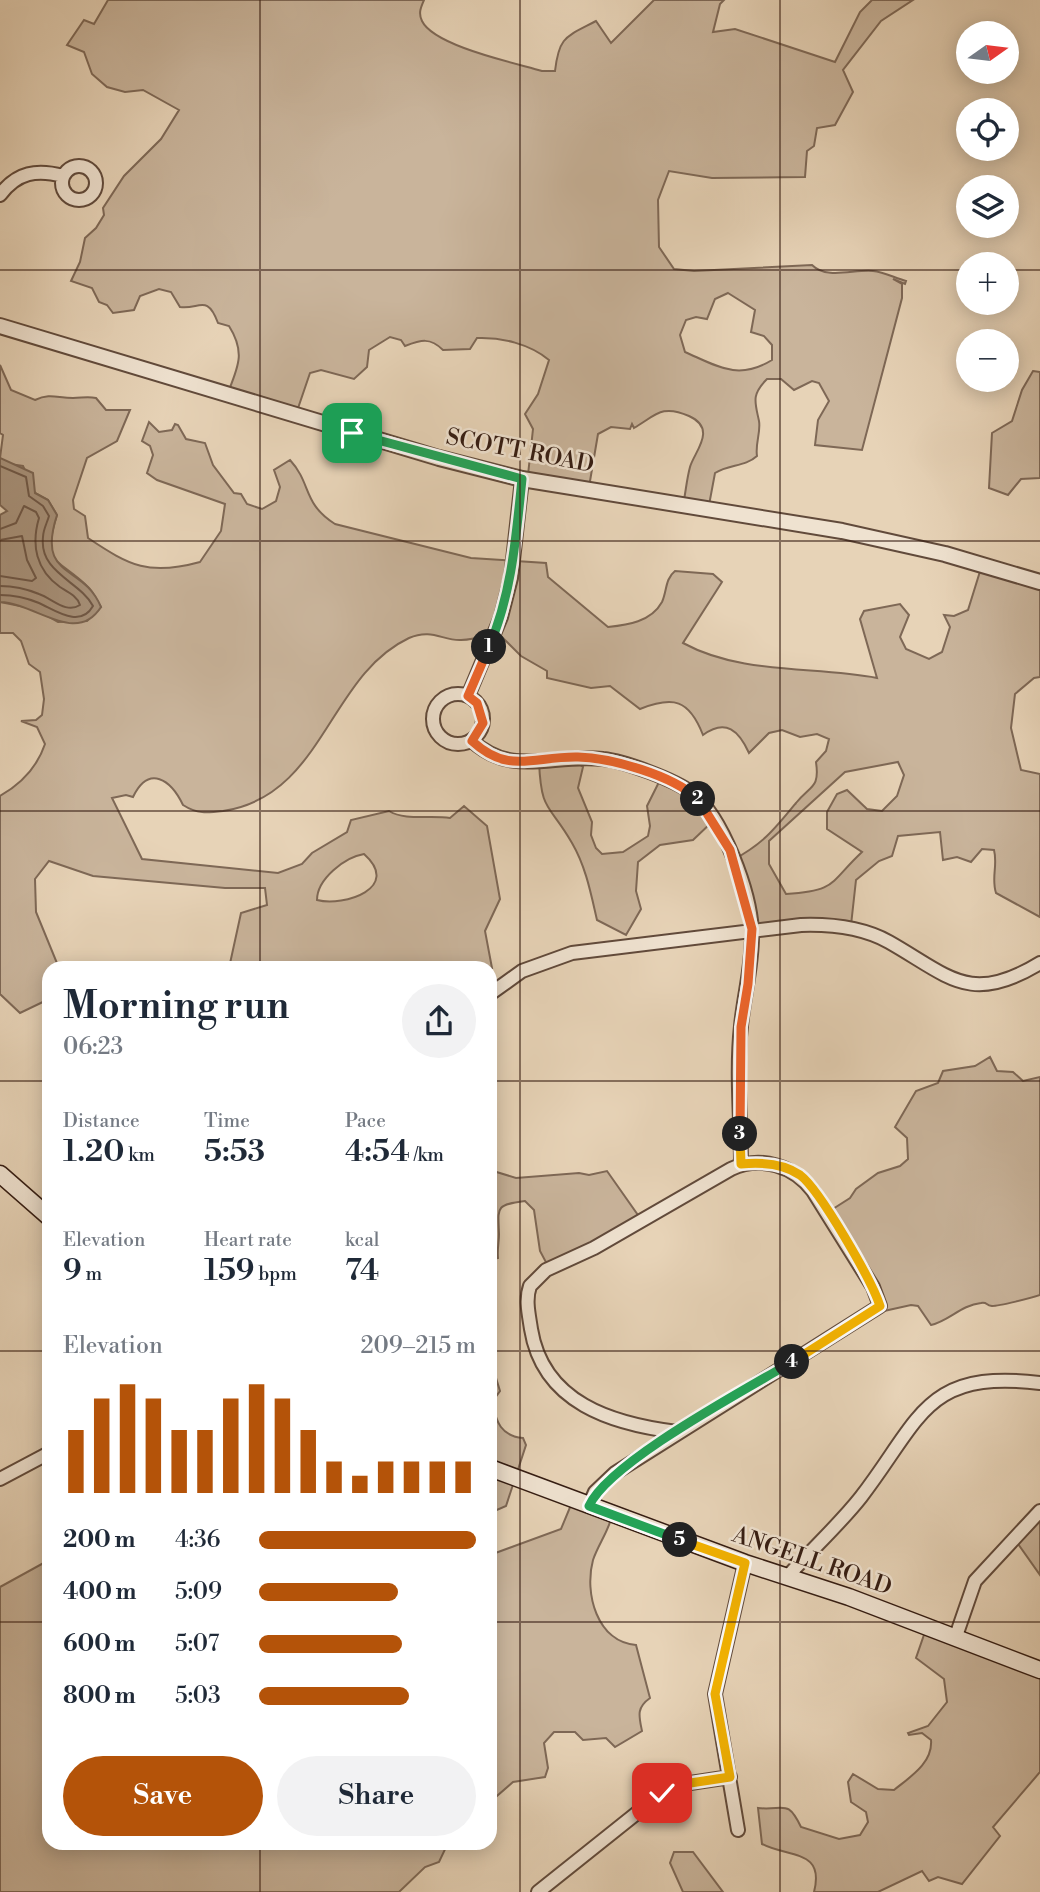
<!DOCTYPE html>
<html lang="en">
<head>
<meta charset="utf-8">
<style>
	:root { --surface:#fff; --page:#f2f2f3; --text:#1f2937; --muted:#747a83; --accent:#b45309 }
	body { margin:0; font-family:"Libre Bodoni",serif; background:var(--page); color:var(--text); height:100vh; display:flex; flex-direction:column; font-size:26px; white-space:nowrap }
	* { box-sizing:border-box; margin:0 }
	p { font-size:23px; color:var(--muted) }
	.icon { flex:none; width:38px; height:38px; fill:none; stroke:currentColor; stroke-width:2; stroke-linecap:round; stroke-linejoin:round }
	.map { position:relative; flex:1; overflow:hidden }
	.side { position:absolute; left:42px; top:961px; width:455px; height:889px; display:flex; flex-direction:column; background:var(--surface); border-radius:21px; box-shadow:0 4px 18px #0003 }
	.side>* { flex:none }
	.needle { width:46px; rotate:76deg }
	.tools { position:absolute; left:956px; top:21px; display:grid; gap:14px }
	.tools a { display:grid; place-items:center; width:63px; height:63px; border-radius:50%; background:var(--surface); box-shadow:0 4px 18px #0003; font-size:35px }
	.pin { position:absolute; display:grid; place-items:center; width:60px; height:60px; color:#fff; margin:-30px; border-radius:14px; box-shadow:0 4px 10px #0006 }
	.km { position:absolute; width:35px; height:35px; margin:-18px; border-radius:50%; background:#222; color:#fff; font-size:19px; line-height:35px; text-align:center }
	.round { display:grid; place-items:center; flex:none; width:74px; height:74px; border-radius:37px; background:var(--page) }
	.headline { display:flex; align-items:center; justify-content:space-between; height:119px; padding:0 21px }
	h1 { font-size:38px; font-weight:600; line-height:52px }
	.figures { display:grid; grid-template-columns:repeat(3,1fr); gap:10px; height:119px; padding:7px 21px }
	.figures div { display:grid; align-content:center }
	.figures b { font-size:30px; font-weight:600 }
	.figures small { font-size:19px; font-weight:400 }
	.figures p { font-size:19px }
	.chart { height:196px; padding:14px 21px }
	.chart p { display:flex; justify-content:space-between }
	.chart svg { width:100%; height:126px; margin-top:7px; stroke:var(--accent); stroke-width:6 }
	.action { display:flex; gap:14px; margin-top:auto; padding:14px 21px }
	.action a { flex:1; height:80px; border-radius:42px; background:var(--accent); color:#fff; font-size:28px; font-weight:600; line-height:80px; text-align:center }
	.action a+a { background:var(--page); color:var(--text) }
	ul { padding:0 21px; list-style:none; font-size:23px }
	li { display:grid; grid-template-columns:112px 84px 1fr; align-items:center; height:52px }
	li i { height:18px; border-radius:9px; background:var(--accent) }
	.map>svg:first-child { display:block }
	.green { fill:#c9b49b; stroke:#7e6856; stroke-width:2; fill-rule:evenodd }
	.water { fill:#aa957f; stroke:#7b6553; stroke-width:2 }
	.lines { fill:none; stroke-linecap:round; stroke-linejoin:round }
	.shore { stroke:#6f5848; stroke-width:2 }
	.minor-casing { stroke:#614a3b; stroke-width:16 }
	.tertiary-casing { stroke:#614a3b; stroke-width:18 }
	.secondary-casing { stroke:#341c12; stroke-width:19 }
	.minor { stroke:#efe2d0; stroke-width:12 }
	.tertiary { stroke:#efe2d0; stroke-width:14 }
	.secondary { stroke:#efe2d0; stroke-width:16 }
	.split-1-casing { stroke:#fff; stroke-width:14 }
	.split-2-casing { stroke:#fff; stroke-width:14 }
	.split-3-casing { stroke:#fff; stroke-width:14 }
	.split-4-casing { stroke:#fff; stroke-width:14 }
	.split-5-casing { stroke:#fff; stroke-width:14 }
	.split-6-casing { stroke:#fff; stroke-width:14 }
	.split-1 { stroke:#22a559; stroke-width:9 }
	.split-2 { stroke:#f0652b; stroke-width:9 }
	.split-3 { stroke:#f0652b; stroke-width:9 }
	.split-4 { stroke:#f5b400; stroke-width:9 }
	.split-5 { stroke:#22a559; stroke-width:9 }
	.split-6 { stroke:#f5b400; stroke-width:9 }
	.grid { fill:none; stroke:#341c12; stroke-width:2; stroke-opacity:0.55 }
	.labels { text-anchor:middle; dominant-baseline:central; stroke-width:5; stroke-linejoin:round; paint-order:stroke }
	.street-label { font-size:23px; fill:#341c12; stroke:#efe2d0 }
</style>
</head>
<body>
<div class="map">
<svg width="1040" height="1892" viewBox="0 0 1040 1892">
	<rect width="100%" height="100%" fill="#e7d3b7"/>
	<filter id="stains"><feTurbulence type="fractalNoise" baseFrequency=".00286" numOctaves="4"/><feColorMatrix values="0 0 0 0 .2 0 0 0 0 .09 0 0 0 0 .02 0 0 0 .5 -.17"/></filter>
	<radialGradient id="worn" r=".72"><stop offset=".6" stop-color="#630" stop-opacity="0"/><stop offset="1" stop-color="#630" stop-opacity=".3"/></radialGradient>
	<path class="green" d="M108 0H424C421 7 418 13 422 21 434 46 515 63 542 71H555C559 36 566 37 596 21L611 43 654 0H724L720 4 713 32 735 29 835 62 860 12 872 0H913L881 21 843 70 853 92 835 125 817 128 814 146 807 151 805 177 712 178 669 171 658 200 659 247 674 269 694 271 812 265C827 280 854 269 873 271 884 272 895 278 906 281L905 284 893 279 902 284V298L862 450 815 445 818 420 829 401 819 383 812 381 794 390 781 379H767C751 395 755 402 759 421 761 432 755 444 757 456 745 467 729 464 715 473L709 505 684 500C686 489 687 478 690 467 694 452 718 429 689 416 662 404 656 415 634 428L632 424 630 429 611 427 598 434 589 487 528 475 533 429 525 414 538 394 549 360C530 344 501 337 477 338L470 349 443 350C430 337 421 340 405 346L401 340 390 337 369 350 367 367 354 379 321 370 310 373 296 414 227 395C238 367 246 353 229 326L218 323C207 293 199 310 180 307L171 292 159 289 140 296 134 310 113 313 107 305 99 302 92 288 71 281 80 262 85 238 96 228 104 215 103 208 124 176 161 139 179 110 143 90 125 92 107 87 92 74 84 52 67 45 84 20 94 24ZM728 293 755 310 751 332 764 336 772 345V360C738 381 717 366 685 352L680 335 686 320 696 317 707 319 715 299Z
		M0 365 11 390 35 400C50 393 57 398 73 398 82 398 87 396 96 398L106 410H130L117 441 87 458 73 500 74 509 85 516 88 538C130 566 149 576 200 562L221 531 225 504 157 480 147 473 153 455 150 446 142 441 149 422 159 432 172 430 175 424 178 425 186 439 205 443 213 465 234 493 241 494 247 504 262 509 276 501 280 487 274 470 290 460C312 484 302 503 335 524L471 558 546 563 548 577 608 627C627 625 651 622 662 602 667 591 665 579 675 571L713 574 722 582 683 643C742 675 813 666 877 678L860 619 864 611 900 604 909 615 900 637 906 649 929 659 942 652 950 627 944 615 954 616 968 610 982 565 1040 581V677L1034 678 1015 694 1011 728 1021 770 1040 774V917L996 893C991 878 998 865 994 850L982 849 971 862 957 857 943 860 940 832 898 836 892 856 879 861 856 880 851 925 751 930 731 861C763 844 774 830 796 803 810 785 820 789 816 762L826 751 829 739 817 734 800 737 782 730 769 733 749 753C739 731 726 718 703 735 689 699 673 696 640 709L610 686 591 688 547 678V671L521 656 498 633C486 636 473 640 461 640 443 641 432 628 409 638 328 676 324 796 223 811 207 813 197 814 183 805 171 780 149 764 133 797L126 795 112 798 142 859 278 873 302 864 312 853 347 832 351 820 389 811C405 821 430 815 450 818L464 806 487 826 500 899 485 931 492 968H229L241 913 267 905 265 888H225L93 876 49 861 35 879 36 912 59 968H49V999L20 1013 0 994V796C21 784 37 768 45 744L37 727 21 721 36 720 42 715 44 699 40 672 29 664 21 641 13 633H0V602L35 609 58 622 87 621 101 607C97 601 94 593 89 588 60 558 40 567 57 515L48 500 35 493 23 466 9 464 0 458 3 435 0 433ZM898 762 904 775 897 796 882 811 867 809 847 790 837 794 827 812V829L862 852C829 883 837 891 786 894L769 864V841L845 772ZM364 854C402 888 344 907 317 900 317 879 345 857 364 854Z
		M1033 371 1040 372V478L1021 479 1008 495 989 488 992 433 1012 421 1022 390Z
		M571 758 583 767 578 788 592 822 591 835 596 848 602 854 623 852 648 836 650 826 647 806 659 782 684 791 713 821 693 840 660 845 638 862 636 891 641 909 626 935 597 920C591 894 586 867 572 843 549 803 541 813 539 761Z
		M990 1057 997 1071 1013 1072 1023 1081 1040 1077V1295C1032 1298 999 1306 992 1306 985 1305 988 1302 981 1303 961 1305 949 1321 931 1325L918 1306 911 1305 875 1313 872 1293 825 1214 850 1198 856 1189 878 1173 900 1166 908 1159 907 1138 895 1127 916 1091 938 1083 943 1071 975 1066Z
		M490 1170 516 1178 579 1173 589 1175 607 1171 640 1218 549 1268 540 1251 534 1210 525 1201C495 1205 498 1207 499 1234 499 1243 497 1249 498 1258L490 1260Z
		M490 1377 496 1378 500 1391 492 1402C496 1422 501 1436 523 1438L526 1445 506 1506 490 1513Z
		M573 1500 612 1516C608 1532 598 1545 593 1560 584 1593 597 1642 636 1645L650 1698C636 1708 639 1716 642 1731L615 1747 606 1738 583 1740 575 1732H554L544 1743 548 1768 545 1777 513 1782 490 1802V1555L561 1529Z
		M1040 1511V1575L1016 1541Z
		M49 1560V1843H448L439 1862 425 1867 399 1892H0V1587Z
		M926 1629 1040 1673V1772L993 1827 1000 1836 962 1884 938 1877 929 1881 922 1871 878 1892H814C825 1849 789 1858 762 1844L758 1808C784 1811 787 1798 801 1827L839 1839 860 1835 868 1822 866 1812 851 1802 848 1782 853 1774 878 1789 894 1790C910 1777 933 1763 931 1740L922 1733 909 1735 908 1733 928 1726 947 1702 944 1679 916 1658Z
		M674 1852H693L723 1892H683L670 1863Z"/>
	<path class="water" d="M0 458 33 473 35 493 48 500 57 515C36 580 83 563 101 607 76 646 36 603 0 602V515L7 511 0 505Z"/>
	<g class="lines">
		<path class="shore" d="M0 466 26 477 29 496 43 506 49 516C47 523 43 530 43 537 39 573 80 581 93 606 80 629 55 610 39 603 27 598 13 595 0 595
			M0 529 16 523 24 506 36 512 39 518C31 545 36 570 60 587 68 592 77 596 80 605 66 614 53 599 39 594 27 589 13 586 0 586
			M0 540 22 536 27 560 36 578 32 581 0 576"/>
		<defs>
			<path id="minor" d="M62 183a17 17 0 1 1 34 0a17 17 0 1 1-34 0Z
				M0 195C17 172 37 169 63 176
				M433 719a25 25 0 1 1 50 0a25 25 0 1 1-50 0Z
				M468 696 501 617 511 578 522 479
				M472 741C514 778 552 753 603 759 624 761 675 780 692 793 723 817 750 892 752 931 753 964 744 994 741 1026 736 1072 741 1118 741 1164
				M490 994 522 971 572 953 801 925C832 924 862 927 889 942 949 976 970 1006 1040 963
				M0 1479 49 1453
				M589 1506 595 1492 615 1473 880 1306 873 1287 813 1191C794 1166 761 1155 731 1169L594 1248 546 1270 530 1286C525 1300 529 1315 531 1329 543 1403 612 1424 677 1432
				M788 1576C812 1549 839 1525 861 1497 921 1419 925 1369 1040 1383
				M956 1636 975 1581 1040 1511
				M738 1830 715 1694 745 1563
				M538 1892 662 1793 677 1785 730 1777"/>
			<path id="tertiary" d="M0 326 439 458 522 479 842 531 945 554 1040 582"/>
			<path id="secondary" d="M0 1174 49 1217
				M490 1468 745 1563 849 1597 1040 1670"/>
		</defs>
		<use href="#minor" class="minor-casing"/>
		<use href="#tertiary" class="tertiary-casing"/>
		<use href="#secondary" class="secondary-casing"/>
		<use href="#minor" class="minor"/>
		<use href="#tertiary" class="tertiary"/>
		<use href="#secondary" class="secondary"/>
	</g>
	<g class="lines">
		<defs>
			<path id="split-1" d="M352 433 522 479C516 537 512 593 489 647"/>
			<path id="split-2" d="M489 647 468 696 477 703 483 723 472 741C509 775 533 756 578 757 612 758 672 775 698 799"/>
			<path id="split-3" d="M698 799 730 850 752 929 748 984 741 1027 740 1134"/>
			<path id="split-4" d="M740 1134 741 1164C762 1162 783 1163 800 1175 820 1190 872 1281 880 1306L792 1362"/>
			<path id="split-5" d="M680 1540 589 1506C609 1462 745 1390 792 1362"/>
			<path id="split-6" d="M662 1793 677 1785 730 1777 715 1694 745 1563 680 1540"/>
		</defs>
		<use href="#split-1" class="split-1-casing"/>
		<use href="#split-2" class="split-2-casing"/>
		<use href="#split-3" class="split-3-casing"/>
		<use href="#split-4" class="split-4-casing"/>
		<use href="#split-5" class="split-5-casing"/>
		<use href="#split-6" class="split-6-casing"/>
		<use href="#split-1" class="split-1"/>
		<use href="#split-2" class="split-2"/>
		<use href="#split-3" class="split-3"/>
		<use href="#split-4" class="split-4"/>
		<use href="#split-5" class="split-5"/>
		<use href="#split-6" class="split-6"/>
	</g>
	<path class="grid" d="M260 0V968M520 0V1892M780 0V1892M0 270H968M1006 270H1040M0 541H1040M0 811H1040M0 1081H49M490 1081H1040M0 1351H49M490 1351H1040M0 1622H49M490 1622H1040M260 1843V1892"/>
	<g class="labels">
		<g class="street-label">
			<text transform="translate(520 451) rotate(11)">SCOTT ROAD</text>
			<text transform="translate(812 1561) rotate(19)">ANGELL ROAD</text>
		</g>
	</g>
	<rect width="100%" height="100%" filter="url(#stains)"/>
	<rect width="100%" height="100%" fill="url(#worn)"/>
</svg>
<div class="tools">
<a><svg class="needle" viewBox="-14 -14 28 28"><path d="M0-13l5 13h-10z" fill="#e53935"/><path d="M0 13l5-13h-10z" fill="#747a83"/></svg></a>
<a><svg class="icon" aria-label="locate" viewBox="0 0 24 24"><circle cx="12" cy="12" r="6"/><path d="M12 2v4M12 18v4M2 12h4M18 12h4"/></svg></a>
<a><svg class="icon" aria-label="layers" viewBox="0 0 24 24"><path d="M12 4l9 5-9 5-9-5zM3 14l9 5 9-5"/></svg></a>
<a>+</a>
<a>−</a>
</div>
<div class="pin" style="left:352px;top:433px;background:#1e9e55"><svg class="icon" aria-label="arrive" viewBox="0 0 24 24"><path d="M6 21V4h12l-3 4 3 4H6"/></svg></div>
<div class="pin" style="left:662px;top:1793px;background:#d93025"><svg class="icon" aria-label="check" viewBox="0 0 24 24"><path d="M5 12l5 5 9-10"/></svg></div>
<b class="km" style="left:489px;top:647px">1</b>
<b class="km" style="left:698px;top:799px">2</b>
<b class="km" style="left:740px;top:1134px">3</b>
<b class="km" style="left:792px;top:1362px">4</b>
<b class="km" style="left:680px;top:1540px">5</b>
<section class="side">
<div class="headline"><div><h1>Morning run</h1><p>06:23</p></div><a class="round"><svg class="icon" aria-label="share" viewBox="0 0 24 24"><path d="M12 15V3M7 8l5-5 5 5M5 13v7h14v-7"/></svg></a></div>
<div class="figures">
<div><p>Distance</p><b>1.20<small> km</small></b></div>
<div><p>Time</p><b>5:53</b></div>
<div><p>Pace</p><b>4:54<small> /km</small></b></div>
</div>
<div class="figures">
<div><p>Elevation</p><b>9<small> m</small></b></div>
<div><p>Heart rate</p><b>159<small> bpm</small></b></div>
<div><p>kcal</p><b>74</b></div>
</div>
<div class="chart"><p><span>Elevation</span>209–215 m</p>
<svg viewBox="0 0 160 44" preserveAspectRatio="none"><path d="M5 44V22M15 44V11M25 44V6M35 44V11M45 44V22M55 44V22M65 44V11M75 44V6M85 44V11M95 44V22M105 44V33M115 44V38M125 44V33M135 44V33M145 44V33M155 44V33"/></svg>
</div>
<ul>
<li><b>200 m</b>4:36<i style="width:100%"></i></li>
<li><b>400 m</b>5:09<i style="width:64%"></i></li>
<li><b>600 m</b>5:07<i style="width:66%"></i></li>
<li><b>800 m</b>5:03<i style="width:69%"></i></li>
</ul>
<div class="action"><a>Save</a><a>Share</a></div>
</section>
</div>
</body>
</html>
